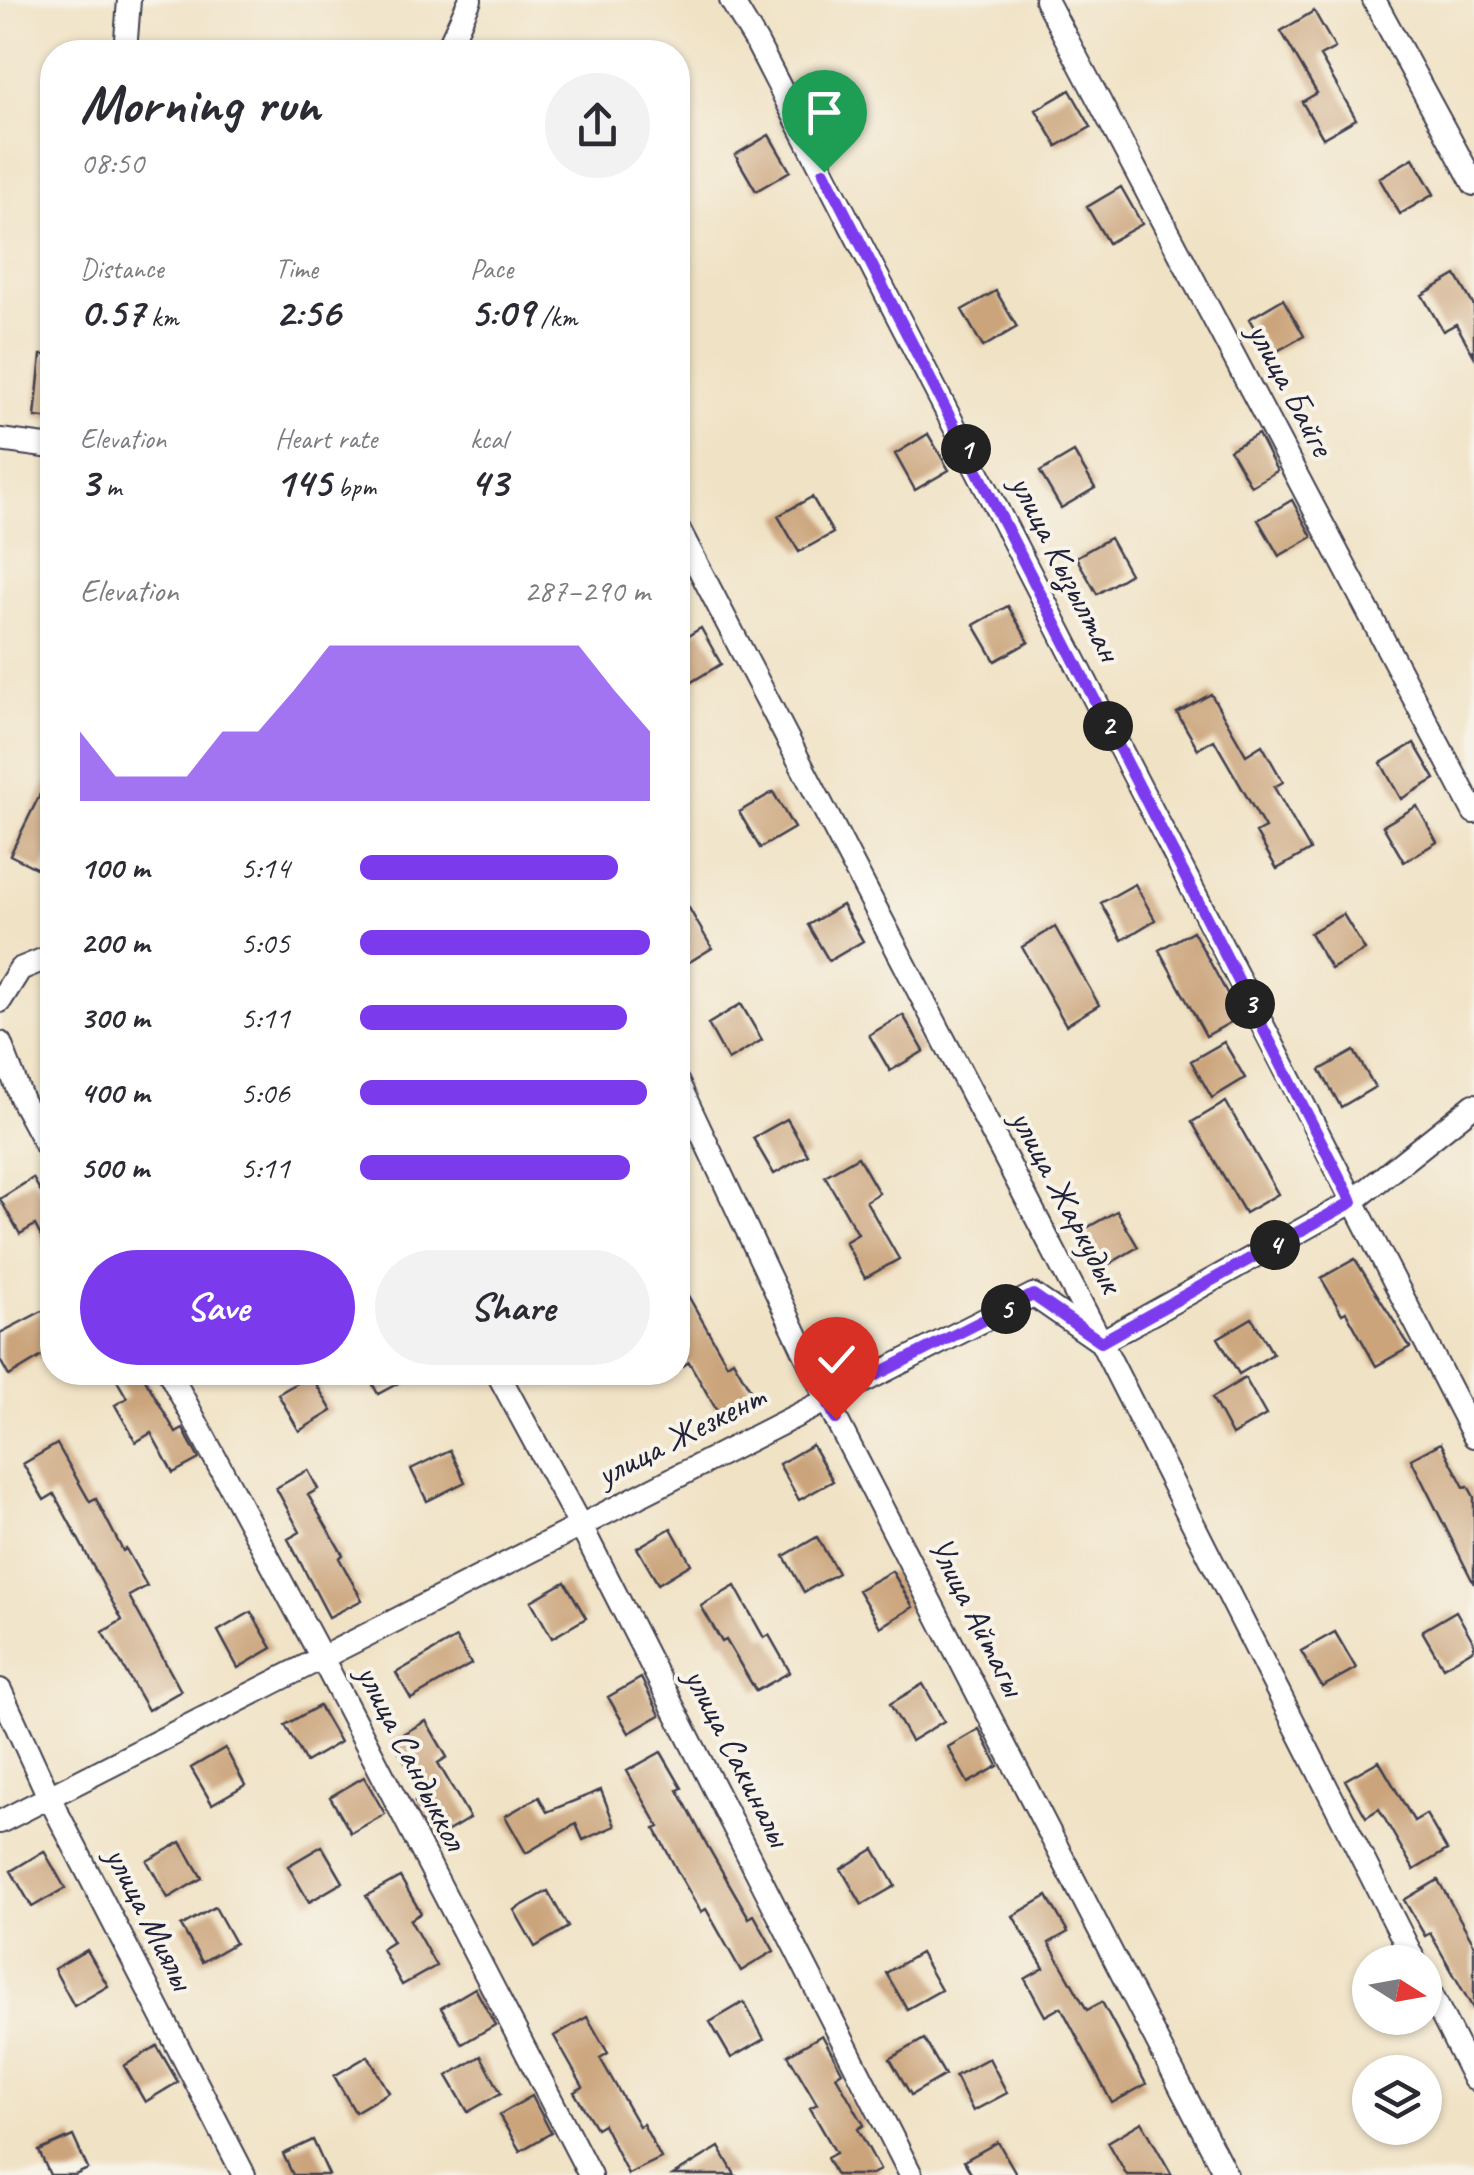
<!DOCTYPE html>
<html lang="en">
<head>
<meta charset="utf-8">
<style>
	:root { --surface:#fff; --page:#f2f2f3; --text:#2b2b33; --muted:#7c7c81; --accent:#7c3aed }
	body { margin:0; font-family:Caveat,sans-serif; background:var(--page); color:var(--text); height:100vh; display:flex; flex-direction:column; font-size:38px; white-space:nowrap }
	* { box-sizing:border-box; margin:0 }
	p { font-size:32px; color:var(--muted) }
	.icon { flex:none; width:55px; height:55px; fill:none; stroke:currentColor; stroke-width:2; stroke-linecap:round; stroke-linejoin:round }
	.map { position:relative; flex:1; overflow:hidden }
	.side { position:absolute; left:40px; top:40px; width:650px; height:1345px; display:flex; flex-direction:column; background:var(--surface); border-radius:40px; box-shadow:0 2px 8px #0004 }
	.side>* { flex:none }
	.needle { width:65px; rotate:101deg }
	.fabs { position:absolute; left:1352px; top:1945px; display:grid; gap:20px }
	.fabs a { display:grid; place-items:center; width:90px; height:90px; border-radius:50%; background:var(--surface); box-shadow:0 2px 8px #0004; font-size:50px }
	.pin { position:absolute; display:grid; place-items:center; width:85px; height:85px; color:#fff; margin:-102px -42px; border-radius:50% 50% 50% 0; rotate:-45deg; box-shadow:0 0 10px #0007 }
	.pin .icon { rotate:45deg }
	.km { position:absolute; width:50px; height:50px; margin:-25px; border-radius:50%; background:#222; color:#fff; font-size:28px; line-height:50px; text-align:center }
	.round { display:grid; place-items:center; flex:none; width:105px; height:105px; border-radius:52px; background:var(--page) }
	.head { display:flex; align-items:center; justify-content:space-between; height:170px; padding:0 40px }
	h1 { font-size:55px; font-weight:700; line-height:75px }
	.stats { display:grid; grid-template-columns:repeat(3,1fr); gap:15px; height:170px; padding:10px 40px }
	.stats div { display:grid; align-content:center }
	.stats b { font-size:42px; font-weight:700 }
	.stats small { font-size:28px; font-weight:400 }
	.stats p { font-size:28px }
	.chart { height:280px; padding:20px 40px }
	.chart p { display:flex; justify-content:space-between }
	.chart svg { width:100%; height:180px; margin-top:10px; fill:var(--accent); opacity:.7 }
	.primary-button { display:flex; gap:20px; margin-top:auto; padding:20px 40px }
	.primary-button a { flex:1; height:115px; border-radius:60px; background:var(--accent); color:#fff; font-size:40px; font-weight:700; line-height:115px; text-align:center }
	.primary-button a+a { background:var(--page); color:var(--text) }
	ul { padding:0 40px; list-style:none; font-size:32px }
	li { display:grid; grid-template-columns:160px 120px 1fr; align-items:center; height:75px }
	li i { height:25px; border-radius:12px; background:var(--accent) }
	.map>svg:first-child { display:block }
	.building { fill:#cba47b }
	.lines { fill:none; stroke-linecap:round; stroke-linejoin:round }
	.minor-casing { stroke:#413f50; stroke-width:26 }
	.minor { stroke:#fff; stroke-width:22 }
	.route-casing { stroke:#fff; stroke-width:20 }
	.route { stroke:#7c3aed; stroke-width:12 }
	.labels { text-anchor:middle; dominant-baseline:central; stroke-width:8; stroke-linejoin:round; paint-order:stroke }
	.street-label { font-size:35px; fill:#22223b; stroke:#f7f3e8 }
</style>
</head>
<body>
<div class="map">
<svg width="1474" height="2175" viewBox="0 0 1474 2175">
	<rect width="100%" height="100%" fill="#f7f3e8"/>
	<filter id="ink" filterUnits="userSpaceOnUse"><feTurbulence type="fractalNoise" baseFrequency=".01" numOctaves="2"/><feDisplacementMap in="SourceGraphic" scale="20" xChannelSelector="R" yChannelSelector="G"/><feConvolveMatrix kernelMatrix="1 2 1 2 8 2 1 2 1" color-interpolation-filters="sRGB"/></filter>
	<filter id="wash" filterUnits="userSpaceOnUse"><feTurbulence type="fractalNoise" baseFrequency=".0048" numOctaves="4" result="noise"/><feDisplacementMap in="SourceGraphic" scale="40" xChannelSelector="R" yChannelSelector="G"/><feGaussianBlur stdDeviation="2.25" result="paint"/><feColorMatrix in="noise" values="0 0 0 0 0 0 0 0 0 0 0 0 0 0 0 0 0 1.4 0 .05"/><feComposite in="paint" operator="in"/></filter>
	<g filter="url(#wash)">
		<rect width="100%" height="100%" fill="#f0e2c5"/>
		<g id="blocks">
			<path class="building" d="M1314 11 1335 48 1320 56 1356 119 1323 138 1302 102 1317 93 1281 31Z
				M1070 90 1091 127 1057 146 1036 110Z
				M769 135 790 171 756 191 735 155Z
				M1413 158 1434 194 1400 214 1379 178Z
				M1121 187 1142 224 1108 243 1087 207Z
				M1456 275 1474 306V356L1456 324 1443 331 1422 295Z
				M996 291 1017 327 983 347 962 310Z
				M1283 299 1304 336 1270 355 1249 319Z
				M41 355H52V419L35 417Z
				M928 434 949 470 915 490 895 454Z
				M1258 434 1277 471 1251 486 1230 450Z
				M1074 452 1095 488 1061 508 1040 472Z
				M812 497 833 533 799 552 778 516Z
				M1292 500 1312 537 1279 556 1258 520Z
				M1110 538 1130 574 1097 594 1076 557Z
				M1008 606 1029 642 995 661 974 625Z
				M701 628 721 664 688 684 678 666V642Z
				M1211 694 1246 755 1262 745 1283 782 1274 787 1310 850 1277 869 1256 833 1265 828 1214 740 1198 749 1177 713Z
				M1414 743 1435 779 1401 799 1381 763Z
				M52 770V850L42 871 10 855Z
				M773 792 794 828 760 848 739 812Z
				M1417 806 1437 842 1404 862 1383 826Z
				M1135 884 1155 920 1122 940 1101 903Z
				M678 889 712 948 678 969Z
				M842 905 863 941 829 961 808 925Z
				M1343 914 1365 950 1331 969 1310 933Z
				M1055 927 1099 1005 1066 1025 1022 947Z
				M1193 931 1240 1017 1206 1036 1159 950Z
				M741 1004 762 1040 728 1060 708 1024Z
				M903 1015 924 1051 890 1071 869 1035Z
				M1224 1042 1245 1078 1212 1098 1191 1061Z
				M1354 1051 1375 1087 1341 1107 1320 1070Z
				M1226 1102 1278 1194 1245 1213 1192 1122Z
				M787 1119 808 1155 774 1174 753 1138Z
				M858 1157 879 1193 866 1201 899 1259 865 1278 845 1242 858 1234 825 1176Z
				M33 1178 52 1212V1257L35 1225 20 1234 0 1199Z
				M1117 1211 1138 1247 1104 1267 1083 1230Z
				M1355 1259 1410 1347 1376 1366 1346 1312 1342 1314 1321 1278Z
				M678 1278 727 1364 733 1360 754 1396 720 1416 689 1362 683 1366 678 1356Z
				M52 1306V1350L9 1376 0 1360V1333Z
				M1252 1318 1273 1354 1239 1374 1218 1338Z
				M112 1372H141L176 1433 183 1429 199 1459 173 1473 151 1433 136 1442 115 1405 127 1398Z
				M366 1372H419L378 1394Z
				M311 1375 332 1411 299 1431 278 1394Z
				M1245 1378 1266 1415 1232 1435 1212 1398Z
				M1441 1443 1464 1487 1468 1486 1474 1497V1584L1411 1459Z
				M57 1444 90 1502 96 1499 123 1551 126 1549 147 1586 129 1596 181 1691 148 1710 103 1632 122 1620 54 1494 44 1500 23 1464Z
				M812 1445 833 1481 799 1500 779 1464Z
				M450 1450 465 1482 427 1501 411 1469Z
				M308 1470 318 1489 308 1495 343 1555 339 1558 362 1600 329 1617 288 1539 300 1532 276 1488Z
				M671 1528 691 1564 658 1584 637 1548Z
				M817 1537 838 1573 804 1592 784 1556Z
				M892 1571 913 1607 880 1627 858 1590Z
				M565 1582 586 1618 552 1638 531 1601Z
				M735 1586 764 1638 769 1635 790 1672 756 1691 726 1640 722 1642 701 1606Z
				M1456 1611 1474 1643V1649L1443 1667 1422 1631Z
				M251 1612 272 1648 238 1668 218 1631Z
				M1335 1632 1356 1668 1322 1687 1301 1651Z
				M456 1638 471 1664 411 1699 396 1673Z
				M641 1678 660 1715 629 1733 608 1697Z
				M923 1684 944 1721 911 1741 890 1704Z
				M319 1706 340 1742 306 1762 285 1725Z
				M426 1721 447 1757 438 1763 470 1818 436 1838 415 1802 425 1796 392 1740Z
				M979 1729 998 1766 968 1783 948 1747Z
				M225 1748 245 1785 212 1804 191 1768Z
				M661 1752 682 1788 678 1790 708 1847 749 1918 754 1915 774 1951 741 1971 706 1909 701 1912 680 1876 655 1829 659 1827 627 1771Z
				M1379 1761 1414 1821 1426 1814 1447 1850 1414 1870 1379 1809 1366 1817 1345 1780Z
				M364 1777 385 1814 351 1833 330 1797Z
				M601 1790 615 1826 583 1840 576 1824 526 1853 505 1816 539 1797 547 1812Z
				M181 1842 202 1878 168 1898 147 1861Z
				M322 1846 343 1882 309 1902 288 1866Z
				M874 1849 895 1886 862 1905 841 1869Z
				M44 1851 65 1888 32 1907 11 1871Z
				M400 1877 421 1913 410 1920 436 1966 402 1985 382 1949 393 1942 366 1896Z
				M1438 1880 1474 1944V2010L1430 1933 1425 1936 1404 1900Z
				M548 1891 568 1927 535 1947 514 1910Z
				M1047 1896 1068 1932 1049 1943 1087 2010 1102 2002 1146 2084 1112 2103 1061 2007 1045 2016 1025 1979 1044 1968 1013 1916Z
				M215 1907 235 1943 202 1962 181 1926Z
				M87 1950 108 1986 74 2006 54 1969Z
				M920 1953 941 1990 907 2009 886 1973Z
				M475 1988 495 2025 462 2044 441 2008Z
				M744 2002 764 2039 731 2058 710 2022Z
				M587 2017 608 2053 600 2058 639 2126 643 2124 661 2158 628 2174 603 2124 596 2128 574 2092 583 2087 554 2036Z
				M822 2035 842 2072 836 2076 864 2125 858 2129 880 2170 870 2175H836L827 2158 836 2153 810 2108 817 2104 788 2055Z
				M924 2039 945 2075 911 2095 890 2059Z
				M157 2046 178 2082 145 2102 124 2066Z
				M368 2056 389 2092 355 2112 334 2076Z
				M481 2056 501 2093 468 2112 447 2076Z
				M989 2058 1007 2093 973 2111 955 2076Z
				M532 2096 551 2133 520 2151 499 2115Z
				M1142 2122 1172 2175H1127L1108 2142Z
				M73 2136 88 2169 75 2175H50L39 2151Z
				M313 2140 329 2175H293L283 2154Z
				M998 2142 1017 2175H972L964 2161Z
				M719 2147 735 2175H673Z"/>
		</g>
	</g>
	<g filter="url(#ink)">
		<use href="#blocks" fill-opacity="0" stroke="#413f50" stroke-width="2.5"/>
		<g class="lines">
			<defs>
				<path id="minor" d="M731 0 757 43 1474 1436
					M1046 0 1474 812
					M1374 0 1474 184
					M125 52 129 0
					M446 52 470 0
					M0 440 52 447
					M678 528 1101 1342 1415 1962
					M0 1001 20 969 52 956
					M0 1043 22 1100 52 1156
					M678 1083 836 1419 1226 2175
					M169 1372 322 1658 590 2175
					M497 1372 588 1540 911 2175
					M0 1690 49 1797 244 2175
					M0 1822 1033 1295 1101 1342 1352 1202 1474 1105
					M1425 1982 1474 2079"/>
			</defs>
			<use href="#minor" class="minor-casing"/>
			<use href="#minor" class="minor"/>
		</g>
	</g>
	<g class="lines" filter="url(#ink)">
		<defs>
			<path id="route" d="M824 172 1352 1202 1101 1342 1033 1295 827 1400 836 1419"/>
		</defs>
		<use href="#route" class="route-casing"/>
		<use href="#route" class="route"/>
	</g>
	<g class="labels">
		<g class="street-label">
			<text transform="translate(1291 389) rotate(62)">улица Байге</text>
			<text transform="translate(1066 568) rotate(63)">улица Кызылтан</text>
			<text transform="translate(1067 1201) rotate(62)">улица Жаркудык</text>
			<text transform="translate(681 1435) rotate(-27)">улица Жезкент</text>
			<text transform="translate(977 1616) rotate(63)">Улица Айтагы</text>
			<text transform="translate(412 1757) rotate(63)">улица Сандыккол</text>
			<text transform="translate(738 1757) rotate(63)">улица Сакиналы</text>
			<text transform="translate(150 1918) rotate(63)">улица Миялы</text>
		</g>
	</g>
</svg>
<div class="fabs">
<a><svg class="needle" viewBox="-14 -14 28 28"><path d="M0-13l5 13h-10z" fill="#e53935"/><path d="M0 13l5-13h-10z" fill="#7c7c81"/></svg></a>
<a><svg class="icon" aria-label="layers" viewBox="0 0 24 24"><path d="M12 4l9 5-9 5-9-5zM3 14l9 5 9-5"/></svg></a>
</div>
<div class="pin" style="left:824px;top:172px;background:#1e9e55"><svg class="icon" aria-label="arrive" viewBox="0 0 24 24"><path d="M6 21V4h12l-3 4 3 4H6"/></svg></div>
<div class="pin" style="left:836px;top:1419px;background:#d93025"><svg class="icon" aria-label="check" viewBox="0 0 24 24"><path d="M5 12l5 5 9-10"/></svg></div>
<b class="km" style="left:966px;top:449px">1</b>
<b class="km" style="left:1108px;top:726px">2</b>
<b class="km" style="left:1250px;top:1004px">3</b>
<b class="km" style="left:1275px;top:1245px">4</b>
<b class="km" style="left:1006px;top:1309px">5</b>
<section class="side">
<div class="head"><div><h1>Morning run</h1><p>08:50</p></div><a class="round"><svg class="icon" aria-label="share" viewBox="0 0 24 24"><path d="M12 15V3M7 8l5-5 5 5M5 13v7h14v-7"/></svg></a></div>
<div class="stats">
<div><p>Distance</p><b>0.57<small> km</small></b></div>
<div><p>Time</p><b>2:56</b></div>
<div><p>Pace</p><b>5:09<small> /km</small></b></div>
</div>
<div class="stats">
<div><p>Elevation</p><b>3<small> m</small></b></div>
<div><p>Heart rate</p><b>145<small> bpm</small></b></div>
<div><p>kcal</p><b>43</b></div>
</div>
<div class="chart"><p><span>Elevation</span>287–290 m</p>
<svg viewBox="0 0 160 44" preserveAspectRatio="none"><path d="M0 44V27L10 38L20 38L30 38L40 27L50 27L60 17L70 6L80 6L90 6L100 6L110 6L120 6L130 6L140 6L150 17L160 27V44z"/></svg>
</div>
<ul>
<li><b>100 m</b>5:14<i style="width:89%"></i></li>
<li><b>200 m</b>5:05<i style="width:100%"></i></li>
<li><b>300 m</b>5:11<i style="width:92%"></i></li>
<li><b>400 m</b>5:06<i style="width:99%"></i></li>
<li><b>500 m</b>5:11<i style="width:93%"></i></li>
</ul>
<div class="primary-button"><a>Save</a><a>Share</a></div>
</section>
</div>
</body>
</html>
